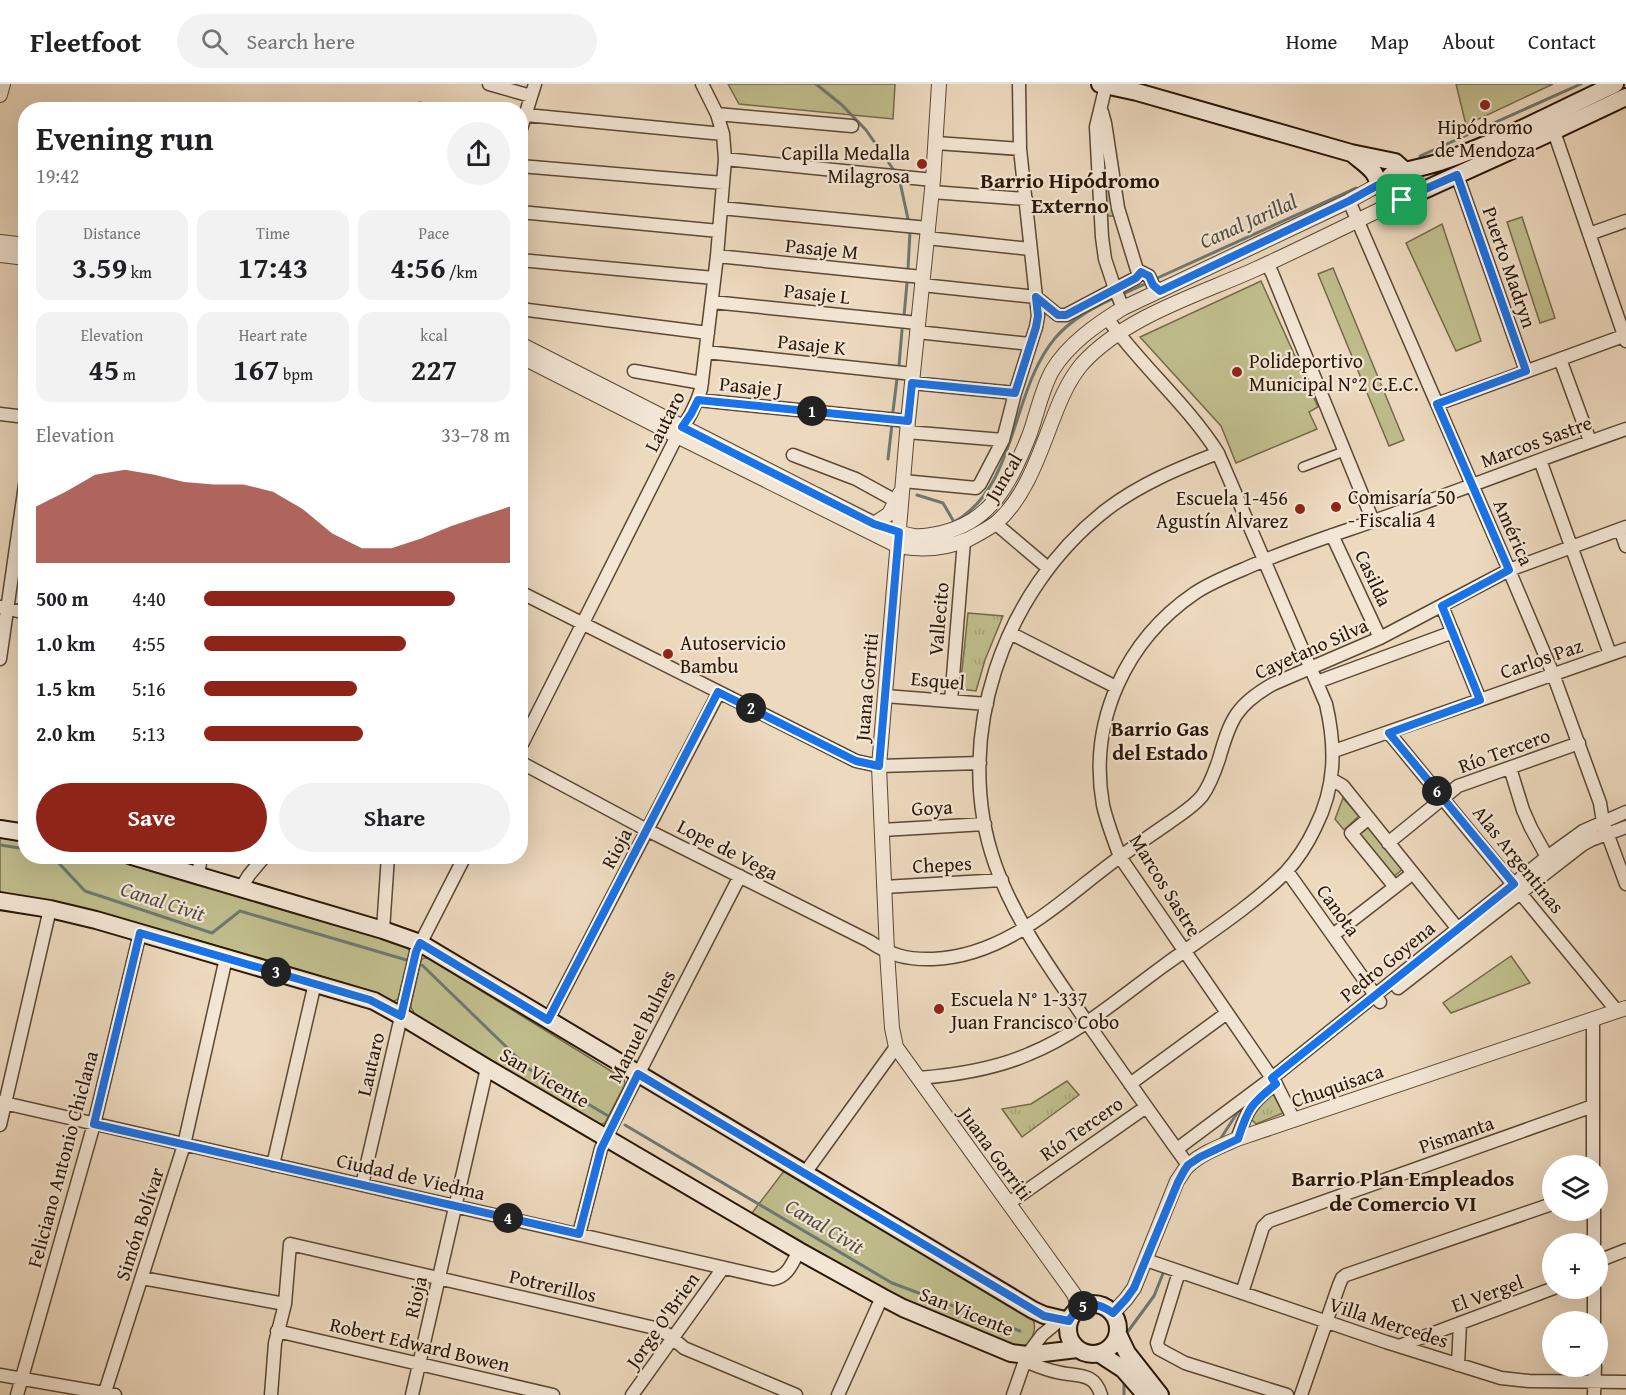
<!DOCTYPE html>
<html lang="en">
<head>
<meta charset="utf-8">
<style>
	:root { --surface:#fff; --page:#f2f2f2; --text:#202124; --muted:#757577; --line:#e0e0e0; --accent:#8f2418 }
	body { margin:0; font-family:"Gentium Book Plus",serif; background:var(--page); color:var(--text); height:100vh; display:flex; flex-direction:column; font-size:22px; white-space:nowrap }
	* { box-sizing:border-box; margin:0 }
	p { font-size:20px; color:var(--muted) }
	.icon { flex:none; width:33px; height:33px; fill:none; stroke:currentColor; stroke-width:2; stroke-linecap:round; stroke-linejoin:round }
	.map { position:relative; flex:1; overflow:hidden }
	.drawer { position:absolute; left:18px; top:18px; width:510px; height:762px; display:flex; flex-direction:column; background:var(--surface); border-radius:24px; box-shadow:0 6px 24px #0002 }
	.drawer>* { flex:none }
	.controls { position:absolute; left:1542px; top:1071px; display:grid; gap:12px }
	.controls a { display:grid; place-items:center; width:66px; height:66px; border-radius:50%; background:var(--surface); box-shadow:0 6px 24px #0002; font-size:30px }
	.pin { position:absolute; display:grid; place-items:center; width:51px; height:51px; color:#fff; margin:-26px; border-radius:12px; box-shadow:0 3px 9px #0006 }
	.km { position:absolute; width:30px; height:30px; margin:-15px; border-radius:50%; background:#222; color:#fff; font-size:16px; line-height:30px; text-align:center }
	.round { display:grid; place-items:center; flex:none; width:63px; height:63px; border-radius:32px; background:var(--page) }
	.headline { display:flex; align-items:center; justify-content:space-between; height:102px; padding:0 18px }
	h1 { font-size:33px; font-weight:800; line-height:45px }
	.stats { display:grid; grid-template-columns:repeat(3,1fr); gap:9px; height:102px; padding:6px 18px }
	.stats div { display:grid; align-content:center; border-radius:15px; background:var(--page); text-align:center }
	.stats b { font-size:30px; font-weight:800 }
	.stats small { font-size:16px; font-weight:400 }
	.stats p { font-size:16px }
	.chart { height:168px; padding:12px 18px }
	.chart p { display:flex; justify-content:space-between }
	.chart svg { width:100%; height:108px; margin-top:6px; fill:var(--accent); opacity:.7 }
	.primary-button { display:flex; gap:12px; margin-top:auto; padding:12px 18px }
	.primary-button a { flex:1; height:69px; border-radius:36px; background:var(--accent); color:#fff; font-size:24px; font-weight:800; line-height:69px; text-align:center }
	.primary-button a+a { background:var(--page); color:var(--text) }
	ul { padding:0 18px; list-style:none; font-size:20px }
	li { display:grid; grid-template-columns:96px 72px 1fr; align-items:center; height:45px }
	li i { height:15px; border-radius:8px; background:var(--accent) }
	header { display:flex; align-items:center; gap:36px; box-sizing:border-box; height:84px; padding:0 30px; background:var(--surface); border-bottom:2px solid var(--line) }
	header strong { font-size:28px }
	nav { display:flex; gap:33px; margin-inline-start:auto; font-size:21px }
	.search { width:420px; height:54px; background:var(--page); display:flex; align-items:center; gap:15px; box-sizing:border-box; padding:0 21px; border-radius:33px; color:var(--muted); font-size:22px }
	.map>svg:first-child { display:block }
	.grass { fill:#c0bd8c; stroke:#756a49; stroke-width:1.5 }
	.park { fill:url(#park-tufts); stroke:#756a49; stroke-width:1.5 }
	.lines { fill:none; stroke-linecap:round; stroke-linejoin:round }
	.stream { stroke:#6e7872; stroke-width:3 }
	.pedestrian-casing { stroke:#5b4834; stroke-width:11 }
	.minor-casing { stroke:#5b4834; stroke-width:15 }
	.tertiary-casing { stroke:#5b4834; stroke-width:16 }
	.secondary-casing { stroke:#2a1706; stroke-width:20 }
	.pedestrian { stroke:#f3e6d5; stroke-width:8 }
	.minor { stroke:#f3e6d5; stroke-width:12 }
	.tertiary { stroke:#f3e6d5; stroke-width:14 }
	.secondary { stroke:#f3e6d5; stroke-width:16 }
	.route-casing { stroke:#fff; stroke-width:12 }
	.route { stroke:#1a73e8; stroke-width:8 }
	.poi-dot { fill:#8f2418; stroke:#f3e6d5; stroke-width:2 }
	.labels { text-anchor:middle; dominant-baseline:central; stroke-width:4.5; stroke-linejoin:round; paint-order:stroke }
	.poi-label { font-size:20px; fill:#2a1706; stroke:#f3e6d5; text-anchor:start }
	.street-label { font-size:20px; fill:#2a1706; stroke:#f3e6d5 }
	.water-label { font-size:21px; font-style:italic; fill:#524f45; stroke:#f3e6d5 }
	.neighbourhood-label { font-size:21px; font-weight:bold; fill:#2a1706; stroke:#f3e6d5 }
	.quarter-label { font-size:22px; font-weight:bold; fill:#2a1706; stroke:#f3e6d5 }
</style>
</head>
<body>
<header>
<strong>Fleetfoot</strong>
<div class="search"><svg class="icon" aria-label="search" viewBox="0 0 24 24"><circle cx="10" cy="10" r="6"/><path d="M15 15l6 6"/></svg>Search here</div>
<nav><a>Home</a><a>Map</a><a>About</a><a>Contact</a></nav>
</header>
<div class="map">
<svg width="1626" height="1311" viewBox="0 0 1626 1311">
	<defs>
		<pattern id="park-tufts" width="24" height="20" patternUnits="userSpaceOnUse" patternTransform="scale(1.5)"><rect width="24" height="20" fill="#c0bd8c"/><path d="M3 7l-1-3M5 7V3M7 7l1-3M15 17l-1-3M17 17v-4M19 17l1-3" fill="none" stroke="#a5a277"/></pattern>
	</defs>
	<rect width="100%" height="100%" fill="#edd9be"/>
	<filter id="stains"><feTurbulence type="fractalNoise" baseFrequency=".00333" numOctaves="4"/><feColorMatrix values="0 0 0 0 .2 0 0 0 0 .09 0 0 0 0 .02 0 0 0 .5 -.17"/></filter>
	<radialGradient id="worn" r=".72"><stop offset=".6" stop-color="#630" stop-opacity="0"/><stop offset="1" stop-color="#630" stop-opacity=".3"/></radialGradient>
	<path class="grass" d="M728 0H895L893 35 739 20Z
		M1456 0H1553L1466 41Z
		M1102 52 1114 132H1105Z
		M1522 133 1555 234 1540 239 1507 138Z
		M1442 140 1481 257 1456 267 1406 159Z
		M1333 184 1404 356 1389 362 1318 190Z
		M1261 197 1318 323 1309 328 1317 345 1236 379 1221 342 1140 253Z
		M1343 714 1359 732 1344 746 1335 735Z
		M1369 742 1403 785 1393 793 1359 750Z
		M0 753 25 757 26 772 104 773 193 800 405 861 409 864 410 869 398 915C391 921 382 912 374 908L201 857 69 821 0 810Z
		M1511 872 1530 899 1451 929 1443 919Z
		M424 874H428L624 995 625 1000 605 1039 600 1041 415 931 411 923V920L421 876Z
		M784 1087 1032 1234C1038 1243 1032 1258 1024 1263H1016L896 1212 752 1129Z"/>
	<path class="park" d="M968 529 1003 532 985 576 976 607 960 605Z
		M1067 997 1079 1011 1022 1053 1002 1025 1031 1020Z
		M1272 1008 1283 1029 1256 1040 1250 1034 1254 1024Z"/>
	<g class="lines">
		<path class="stream" d="M816 0 842 21 866 46 893 85
			M1420 72 1581 0
			M900 98 908 135
			M908 185 910 148
			M1153 196 1356 104
			M1121 211 1147 199
			M904 232 907 199
			M899 282 902 246
			M893 327 897 295
			M888 375 892 340
			M820 405 874 432
			M917 411 943 419 954 438
			M952 439C1018 405 1010 306 1056 253 1071 236 1091 225 1112 215
			M0 761 26 765
			M52 772 85 807 212 849 240 827 410 877
			M422 881 529 985 610 1033
			M625 1041 892 1199 1020 1247
			M1221 1054 1241 1023
			M1126 1250 1154 1212 1164 1187
			M1124 1311V1300"/>
		<defs>
			<path id="pedestrian" d="M1303 383 1345 367"/>
			<path id="minor" d="M489 0 531 12
				M1106 1 1096 43 1102 153 1105 175 1115 205 1123 224
				M420 25 421 26
				M1102 28 1105 39 1118 124 1137 186 1149 192 1153 201 1160 207
				M717 30 852 42
				M526 31 723 50
				M1551 39 1626 257
				M520 48 535 0
				M936 59 1020 65
				M725 75 933 96
				M520 82 723 99
				M1457 91 1526 287
				M932 108 1026 115
				M1349 117 1509 486 1553 590 1600 719 1603 738 1626 800
				M721 124 928 144
				M520 128 719 147
				M1589 150 1626 137
				M927 154 1030 165
				M717 172 922 193
				M520 176 714 194
				M1267 180 1272 189 1373 437
				M922 201 1036 213 1058 231H1066L1136 194 1141 188
				M712 218 918 239
				M520 225 708 249
				M917 248 1030 260
				M706 268 913 290
				M1560 275 1590 357
				M634 287 702 299
				M912 299 1015 309
				M698 316 908 337
				M1437 320 1626 251
				M0 330 26 333
				M907 348 1003 356
				M793 371 856 395 896 417
				M1540 376 1610 570
				M903 397 976 404 980 400 1003 356 1015 309 1036 243 1038 232 1020 65 1019 0
				M995 439 1048 484
				M1620 445 1626 462
				M1332 451 1380 554
				M520 508 856 677 879 682 980 679
				M1442 522 1480 616
				M1 523 26 529
				M1010 549 1116 603
				M0 575 26 394
				M1317 598 1453 548
				M885 612 987 620
				M951 617 964 457
				M1389 649 1617 927
				M520 664 677 352C687 337 696 323 701 305L717 172 725 75 723 50 717 30 702 0
				M1334 667 1626 565
				M520 678 647 746 869 857C889 871 908 876 933 875 1009 872 1063 814 1121 772 1138 760 1154 749 1170 738 1181 730 1193 723 1202 712 1210 701 1215 687 1219 675 1230 636 1236 621 1273 600L1380 554 1509 486 1626 443
				M1510 684 1523 726 1531 744 1547 773
				M1331 695 1343 702 1458 845
				M1369 734 1351 749 1395 803
				M882 746 985 740
				M1388 759 1458 702 1579 659
				M1287 787 1380 918
				M198 792 201 772
				M884 803 1002 796
				M241 804 249 791 265 772
				M383 846 388 772
				M1333 851 1413 789
				M1398 904 1582 761 1591 756 1626 743
				M1593 935V1082
				M548 936 719 608
				M919 994C956 991 995 985 1029 970 1077 951 1121 913 1162 883 1203 853 1248 825 1285 789 1297 776 1308 759 1315 744 1336 703 1336 663 1326 620L1218 369C1187 320 1141 282 1107 234
				M1130 1000 1227 929
				M0 1018 773 1195C788 1193 792 1179 799 1167
				M1294 1036 1276 1000 1120 773C1114 756 1107 739 1103 721 1088 637 1126 556 1195 509 1210 499 1227 492 1244 485 1290 464 1340 449 1388 432 1468 403 1546 373 1626 345
				M0 1041 50 825
				M1237 1055C1246 1031 1248 1022 1269 1005
				M1177 1065 1272 994 1547 773 1583 747 1626 728
				M273 1081 315 899
				M1188 1081C1153 1033 1120 985 1086 937 1052 887 1015 837 995 780 951 655 1003 506 1106 426 1140 400 1179 384 1218 369
				M805 1089 896 963
				M362 1101 416 868 465 772
				M1009 1119 1146 1023
				M1594 1126V1160
				M579 1150 601 1065 606 1053 740 792
				M1146 1176 1386 1258 1501 1294 1529 1297 1626 1298
				M1598 1177 1626 1166
				M1179 1188 1157 1259 1159 1265 1185 1279 1287 1311
				M142 1194 285 1220
				M1594 1204V1238
				M1242 1209 1263 1143 1269 1137 1593 1022
				M277 1247 553 1311
				M1399 1262 1554 1204
				M1025 1277C1035 1281 1046 1286 1057 1288 1076 1293 1094 1287 1101 1311
				M1458 1281 1460 1239
				M0 1291 115 1311
				M17 1311 94 1040 140 849
				M104 1311 184 1061 226 874
				M271 1311 275 1259 285 1220 290 1160 655 1244 669 1251 684 1264 796 1311
				M412 1311 487 984
				M632 1311 723 1184
				M838 1311 882 1213
				M1013 1311 1027 1271 1042 1251 1060 1236
				M1301 1311 1339 1201 1342 1194 1346 1191 1552 1120
				M1594 1311 1595 1282"/>
			<path id="tertiary" d="M939 0 933 96 908 337 879 682 887 868 892 944 896 963 1074 1210 1079 1224
				M0 11 3 0
				M0 158 26 161
				M0 171 26 174
				M520 260 874 440C887 444 900 450 914 452 923 453 932 451 941 449 992 438 1011 397 1029 352 1037 331 1041 307 1052 287 1068 260 1097 240 1123 224L1349 117 1387 96
				M520 272 677 352 898 462C923 467 945 465 969 455 978 450 988 445 996 439 1024 415 1038 374 1051 340 1059 319 1067 298 1082 280 1126 232 1198 211 1256 185 1304 163 1352 139 1400 116
				M874 440 889 430 900 409
				M1113 1229 1126 1215 1134 1204 1177 1097C1181 1092 1184 1085 1189 1081 1202 1069 1221 1062 1237 1055L1626 924"/>
			<path id="secondary" d="M1100 0 1137 8 1351 69 1395 78 1405 87 1408 94
				M1354 71C1361 77 1369 82 1374 89 1379 97 1377 100 1385 107
				M1395 90C1410 85 1425 83 1440 78 1500 58 1558 27 1615 0
				M1407 112C1411 107 1413 101 1408 95 1391 72 1369 120 1402 116L1554 47 1626 13
				M0 745 26 749
				M132 772 383 846 420 859 1033 1226 1044 1231 1069 1237
				M0 817 50 825 96 836 374 917 401 932 487 984 799 1167 882 1213 903 1224 1011 1269 1027 1271 1077 1265
				M1068 1245a25 25 0 1 1 50 0a25 25 0 1 1-50 0Z
				M1118 1250 1127 1269 1160 1311
				M1100 1270 1123 1285 1144 1309"/>
		</defs>
		<use href="#pedestrian" class="pedestrian-casing"/>
		<use href="#minor" class="minor-casing"/>
		<use href="#tertiary" class="tertiary-casing"/>
		<use href="#secondary" class="secondary-casing"/>
		<use href="#pedestrian" class="pedestrian"/>
		<use href="#minor" class="minor"/>
		<use href="#tertiary" class="tertiary"/>
		<use href="#secondary" class="secondary"/>
	</g>
	<g class="lines">
		<defs>
			<path id="route" d="M1457 91 1526 287 1437 320 1509 486 1442 522 1480 616 1389 649 1514 800 1272 994 1276 1000C1251 1020 1248 1024 1238 1055L1200 1073 1188 1081 1184 1087 1178 1098 1134 1204 1126 1215 1113 1229C1095 1216 1080 1217 1069 1237L1044 1232 638 990 601 1065 579 1150 94 1040 140 849 370 916 401 932 416 868 420 859 548 936 718 608 856 677 879 682 899 448 874 440 682 343 691 330 698 316 908 337 912 299 1015 309 1036 243 1038 232 1036 213 1058 231H1066L1136 194 1141 188 1149 192 1153 201 1160 207 1349 117 1378 101C1385 107 1388 115 1398 117Z"/>
		</defs>
		<use href="#route" class="route-casing"/>
		<use href="#route" class="route"/>
	</g>
	<g class="poi-dot">
		<circle cx="1485" cy="21" r="6"/>
		<circle cx="922" cy="80" r="6"/>
		<circle cx="1237" cy="288" r="6"/>
		<circle cx="1336" cy="423" r="6"/>
		<circle cx="1300" cy="425" r="6"/>
		<circle cx="668" cy="570" r="6"/>
		<circle cx="939" cy="925" r="6"/>
	</g>
	<g class="labels">
		<g class="poi-label">
			<text x="1485" y="42" text-anchor="middle">Hipódromo<tspan x="1485" dy="23">de Mendoza</tspan></text>
			<text x="910" y="68" text-anchor="end">Capilla Medalla<tspan x="910" dy="23">Milagrosa</tspan></text>
			<text x="1249" y="276">Polideportivo<tspan x="1249" dy="23">Municipal N°2 C.E.C.</tspan></text>
			<text x="1348" y="412">Comisaría 50<tspan x="1348" dy="23">- Fiscalia 4</tspan></text>
			<text x="1288" y="413" text-anchor="end">Escuela 1-456<tspan x="1288" dy="23">Agustín Alvarez</tspan></text>
			<text x="680" y="558">Autoservicio<tspan x="680" dy="23">Bambu</tspan></text>
			<text x="951" y="914">Escuela N° 1-337<tspan x="951" dy="23">Juan Francisco Cobo</tspan></text>
		</g>
		<g class="street-label">
			<text transform="translate(822 164) rotate(6)">Pasaje M</text>
			<text transform="translate(1510 183) rotate(71)">Puerto Madryn</text>
			<text transform="translate(817 209) rotate(6)">Pasaje L</text>
			<text transform="translate(812 260) rotate(6)">Pasaje K</text>
			<text transform="translate(751 302) rotate(6)">Pasaje J</text>
			<text transform="translate(664 337) rotate(-63)">Lautaro</text>
			<text transform="translate(1536 357) rotate(-20)">Marcos Sastre</text>
			<text transform="translate(1003 393) rotate(-59)">Juncal</text>
			<text transform="translate(1514 448) rotate(66)">América</text>
			<text transform="translate(1374 494) rotate(65)">Casilda</text>
			<text transform="translate(938 535) rotate(-85)">Vallecito</text>
			<text transform="translate(1311 564) rotate(-24)">Cayetano Silva</text>
			<text transform="translate(1541 574) rotate(-19)">Carlos Paz</text>
			<text transform="translate(938 596) rotate(5)">Esquel</text>
			<text transform="translate(866 603) rotate(-85)">Juana Gorriti</text>
			<text transform="translate(1504 666) rotate(-20)">Río Tercero</text>
			<text transform="translate(932 723) rotate(-3)">Goya</text>
			<text transform="translate(616 764) rotate(-62)">Rioja</text>
			<text transform="translate(728 765) rotate(27)">Lope de Vega</text>
			<text transform="translate(1519 775) rotate(51)">Alas Argentinas</text>
			<text transform="translate(942 780) rotate(-3)">Chepes</text>
			<text transform="translate(1166 801) rotate(58)">Marcos Sastre</text>
			<text transform="translate(1339 826) rotate(54)">Canota</text>
			<text transform="translate(1387 877) rotate(-39)">Pedro Goyena</text>
			<text transform="translate(641 942) rotate(-63)">Manuel Bulnes</text>
			<text transform="translate(370 980) rotate(-77)">Lautaro</text>
			<text transform="translate(545 993) rotate(30)">San Vicente</text>
			<text transform="translate(1337 1001) rotate(-19)">Chuquisaca</text>
			<text transform="translate(1081 1044) rotate(-35)">Río Tercero</text>
			<text transform="translate(1456 1050) rotate(-19)">Pismanta</text>
			<text transform="translate(996 1069) rotate(54)">Juana Gorriti</text>
			<text transform="translate(62 1075) rotate(-75)">Feliciano Antonio Chiclana</text>
			<text transform="translate(411 1092) rotate(13)">Ciudad de Viedma</text>
			<text transform="translate(139 1140) rotate(-72)">Simón Bolívar</text>
			<text transform="translate(553 1201) rotate(13)">Potrerillos</text>
			<text transform="translate(1487 1209) rotate(-20)">El Vergel</text>
			<text transform="translate(415 1213) rotate(-77)">Rioja</text>
			<text transform="translate(967 1227) rotate(22)">San Vicente</text>
			<text transform="translate(662 1236) rotate(-55)">Jorge O'Brien</text>
			<text transform="translate(1389 1238) rotate(18)">Villa Mercedes</text>
			<text transform="translate(420 1260) rotate(13)">Robert Edward Bowen</text>
		</g>
		<g class="water-label">
			<text transform="translate(1248 137) rotate(-24)">Canal Jarillal</text>
			<text transform="translate(163 817) rotate(18)">Canal Civit</text>
			<text transform="translate(825 1142) rotate(31)">Canal Civit</text>
		</g>
		<g class="neighbourhood-label">
			<text x="1160" y="644">Barrio Gas<tspan x="1160" dy="24">del Estado</tspan></text>
		</g>
		<g class="quarter-label">
			<text x="1070" y="96">Barrio Hipódromo<tspan x="1070" dy="25">Externo</tspan></text>
			<text x="1403" y="1094">Barrio Plan Empleados<tspan x="1403" dy="25">de Comercio VI</tspan></text>
		</g>
	</g>
	<rect width="100%" height="100%" filter="url(#stains)"/>
	<rect width="100%" height="100%" fill="url(#worn)"/>
</svg>
<div class="controls">
<a><svg class="icon" aria-label="layers" viewBox="0 0 24 24"><path d="M12 4l9 5-9 5-9-5zM3 14l9 5 9-5"/></svg></a>
<a>+</a>
<a>−</a>
</div>
<div class="pin" style="left:1402px;top:116px;background:#1e9e55"><svg class="icon" aria-label="arrive" viewBox="0 0 24 24"><path d="M6 21V4h12l-3 4 3 4H6"/></svg></div>
<b class="km" style="left:812px;top:327px">1</b>
<b class="km" style="left:751px;top:624px">2</b>
<b class="km" style="left:276px;top:888px">3</b>
<b class="km" style="left:508px;top:1134px">4</b>
<b class="km" style="left:1083px;top:1222px">5</b>
<b class="km" style="left:1437px;top:707px">6</b>
<section class="drawer">
<div class="headline"><div><h1>Evening run</h1><p>19:42</p></div><a class="round"><svg class="icon" aria-label="share" viewBox="0 0 24 24"><path d="M12 15V3M7 8l5-5 5 5M5 13v7h14v-7"/></svg></a></div>
<div class="stats">
<div><p>Distance</p><b>3.59<small> km</small></b></div>
<div><p>Time</p><b>17:43</b></div>
<div><p>Pace</p><b>4:56<small> /km</small></b></div>
</div>
<div class="stats">
<div><p>Elevation</p><b>45<small> m</small></b></div>
<div><p>Heart rate</p><b>167<small> bpm</small></b></div>
<div><p>kcal</p><b>227</b></div>
</div>
<div class="chart"><p><span>Elevation</span>33–78 m</p>
<svg viewBox="0 0 160 44" preserveAspectRatio="none"><path d="M0 44V21L10 15L20 8L30 6L40 8L50 11L60 12L70 12L80 15L90 22L100 32L110 38L120 38L130 34L140 29L150 25L160 21V44z"/></svg>
</div>
<ul>
<li><b>500 m</b>4:40<i style="width:82%"></i></li>
<li><b>1.0 km</b>4:55<i style="width:66%"></i></li>
<li><b>1.5 km</b>5:16<i style="width:50%"></i></li>
<li><b>2.0 km</b>5:13<i style="width:52%"></i></li>
</ul>
<div class="primary-button"><a>Save</a><a>Share</a></div>
</section>
</div>
</body>
</html>
